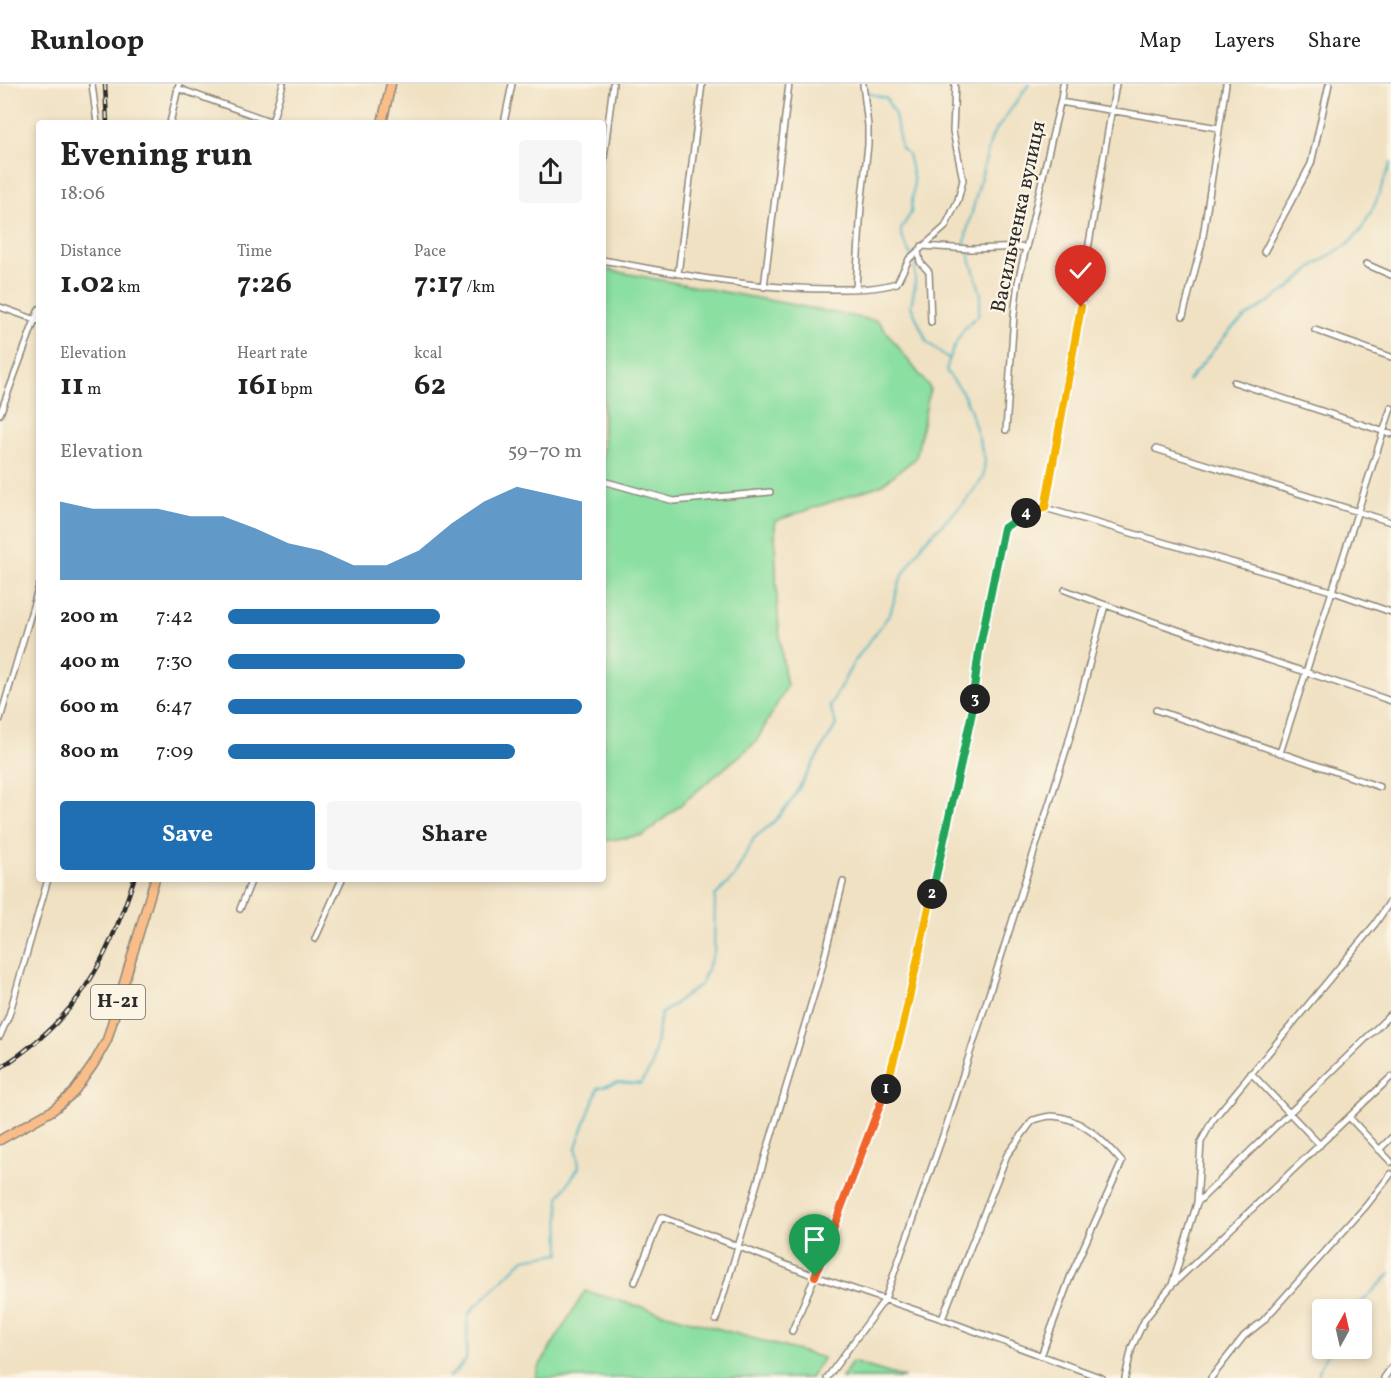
<!DOCTYPE html>
<html lang="en">
<head>
<meta charset="utf-8">
<style>
	:root { --surface:#fff; --page:#f6f6f6; --text:#222; --muted:#767676; --line:#e0e0e0; --accent:#1f6fb2 }
	body { margin:0; font-family:Vollkorn,serif; background:var(--page); color:var(--text); height:100vh; display:flex; flex-direction:column; font-size:22px; white-space:nowrap }
	* { box-sizing:border-box; margin:0 }
	p { font-size:20px; color:var(--muted) }
	.icon { flex:none; width:33px; height:33px; fill:none; stroke:currentColor; stroke-width:2; stroke-linecap:round; stroke-linejoin:round }
	.map { position:relative; flex:1; overflow:hidden }
	.details { position:absolute; left:36px; top:36px; width:570px; height:762px; display:flex; flex-direction:column; background:var(--surface); border-radius:6px; box-shadow:0 3px 9px #0003 }
	.details>* { flex:none }
	.needle { width:39px; rotate:8deg }
	.tools { position:absolute; left:1312px; top:1215px; display:grid; gap:12px }
	.tools a { display:grid; place-items:center; width:60px; height:60px; border-radius:6px; background:var(--surface); box-shadow:0 3px 9px #0003; font-size:30px }
	.pin { position:absolute; display:grid; place-items:center; width:51px; height:51px; color:#fff; margin:-62px -26px; border-radius:50% 50% 50% 0; rotate:-45deg; box-shadow:0 0 6px #0007 }
	.pin .icon { rotate:45deg }
	.km { position:absolute; width:30px; height:30px; margin:-15px; border-radius:50%; background:#222; color:#fff; font-size:16px; line-height:30px; text-align:center }
	.round { display:grid; place-items:center; flex:none; width:63px; height:63px; border-radius:6px; background:var(--page) }
	.overview { display:flex; align-items:center; justify-content:space-between; height:102px; padding:0 24px }
	h1 { font-size:33px; font-weight:700; line-height:45px }
	.figures { display:grid; grid-template-columns:repeat(3,1fr); gap:9px; height:102px; padding:6px 24px }
	.figures div { display:grid; align-content:center }
	.figures b { font-size:30px; font-weight:700 }
	.figures small { font-size:16px; font-weight:400 }
	.figures p { font-size:16px }
	.chart { height:168px; padding:12px 24px }
	.chart p { display:flex; justify-content:space-between }
	.chart svg { width:100%; height:108px; margin-top:6px; fill:var(--accent); opacity:.7 }
	.button { display:flex; gap:12px; margin-top:auto; padding:12px 24px }
	.button a { flex:1; height:69px; border-radius:6px; background:var(--accent); color:#fff; font-size:24px; font-weight:700; line-height:69px; text-align:center }
	.button a+a { background:var(--page); color:var(--text) }
	ul { padding:0 24px; list-style:none; font-size:20px }
	li { display:grid; grid-template-columns:96px 72px 1fr; align-items:center; height:45px }
	li i { height:15px; border-radius:8px; background:var(--accent) }
	header { display:flex; align-items:center; gap:36px; box-sizing:border-box; height:84px; padding:0 30px; background:var(--surface); border-bottom:2px solid var(--line) }
	header strong { font-size:28px }
	nav { display:flex; gap:33px; margin-inline-start:auto; font-size:21px }
	.map>svg:first-child { display:block }
	.green { fill:#8adfa1; stroke:#5a8566; stroke-width:1.5 }
	.lines { fill:none; stroke-linecap:round; stroke-linejoin:round }
	.stream { stroke:#44b1c1; stroke-width:2 }
	.street-casing { stroke:#8e8677; stroke-width:8 }
	.primary-casing { stroke:#8e8677; stroke-width:11 }
	.street { stroke:#fff; stroke-width:5 }
	.primary { stroke:#f9bd89; stroke-width:8 }
	.rail-casing { stroke:#2b2b2b; stroke-width:4.5 }
	.rail { stroke:#fcf5e5; stroke-width:2; stroke-dasharray:7; stroke-linecap:butt }
	.split-1-casing { stroke:#fff; stroke-width:12 }
	.split-2-casing { stroke:#fff; stroke-width:12 }
	.split-3-casing { stroke:#fff; stroke-width:12 }
	.split-4-casing { stroke:#fff; stroke-width:12 }
	.split-5-casing { stroke:#fff; stroke-width:12 }
	.split-1 { stroke:#f0652b; stroke-width:8 }
	.split-2 { stroke:#f5b400; stroke-width:8 }
	.split-3 { stroke:#22a559; stroke-width:8 }
	.split-4 { stroke:#22a559; stroke-width:8 }
	.split-5 { stroke:#f5b400; stroke-width:8 }
	.labels { text-anchor:middle; dominant-baseline:central; stroke-width:4.5; stroke-linejoin:round; paint-order:stroke }
	.shield { fill:#fcf5e5; stroke:#6a6863; stroke-width:1.5 }
	.shield-label { font-size:20px; font-weight:bold; fill:#2b2b2b }
	.street-label { font-size:21px; fill:#2b2b2b; stroke:#fcf5e5 }
</style>
</head>
<body>
<header>
<strong>Runloop</strong>
<nav><a>Map</a><a>Layers</a><a>Share</a></nav>
</header>
<div class="map">
<svg width="1391" height="1294" viewBox="0 0 1391 1294">
	<rect width="100%" height="100%" fill="#fcf5e5"/>
	<filter id="ink" filterUnits="userSpaceOnUse"><feTurbulence type="fractalNoise" baseFrequency=".0167" numOctaves="2"/><feDisplacementMap in="SourceGraphic" scale="12" xChannelSelector="R" yChannelSelector="G"/><feConvolveMatrix kernelMatrix="1 2 1 2 8 2 1 2 1" color-interpolation-filters="sRGB"/></filter>
	<filter id="wash" filterUnits="userSpaceOnUse"><feTurbulence type="fractalNoise" baseFrequency=".008" numOctaves="4" result="noise"/><feDisplacementMap in="SourceGraphic" scale="24" xChannelSelector="R" yChannelSelector="G"/><feGaussianBlur stdDeviation="1.35" result="paint"/><feColorMatrix in="noise" values="0 0 0 0 0 0 0 0 0 0 0 0 0 0 0 0 0 1.4 0 .05"/><feComposite in="paint" operator="in"/></filter>
	<g filter="url(#wash)">
		<rect width="100%" height="100%" fill="#f0e1c3"/>
		<path class="green" d="M603 185 878 237 930 304 916 374 881 401 775 437C776 493 776 547 787 602L756 658 644 751 603 757Z
			M585 1207 823 1274 810 1294H535L538 1284Z
			M852 1278 905 1294H842Z"/>
		<g class="lines">
			<path class="stream" d="M866 6 868 9 886 14 895 31 901 64 908 70 914 97 911 129 901 145V151L915 180V201L911 222 927 258 949 275
				M1188 297 1232 244 1246 233 1288 205 1315 181 1348 160 1361 146 1375 120 1391 79
				M1354 1226 1391 1189
				M449 1294 466 1276 468 1231 475 1223 524 1175 560 1169 559 1113 579 1083 576 1063 598 1004 618 998 640 1000 652 983 661 930 701 900 714 868 715 812 734 793 754 754 772 740 790 719 836 641 830 622 854 578 890 530 901 494 924 458 965 418 983 394 985 376 970 325 961 306 946 287C951 267 960 244 978 232L981 210 965 158 967 147 992 52 1029 0
				M1319 1294V1287L1329 1264"/>
		</g>
	</g>
	<g filter="url(#ink)">
		<g class="lines">
			<defs>
				<path id="street" d="M92 0 97 39
					M177 4 275 39
					M1060 18 1219 44
					M272 38 283 0
					M170 39 179 0
					M504 39 512 0
					M603 82 613 0
					M922 162 970 165 1027 163
					M1264 168 1311 80 1329 0
					M603 176C678 190 751 205 828 205 851 205 874 206 897 199L909 175 918 167
					M1366 180 1391 191
					M678 190 702 0
					M764 203 789 0
					M856 204 861 122 868 61V42L863 0
					M0 223 39 237
					M1183 232 1202 159 1226 0
					M931 238 929 188 920 178 918 167 945 143 958 116 963 96 953 47 955 0
					M1315 246 1391 273
					M1234 298 1391 350
					M0 330 39 225
					M1006 346 1014 231 1018 198 1061 15 1063 0
					M1156 365 1391 438
					M603 397 674 417 770 408
					M1045 424 1081 223 1082 201 1116 0
					M1065 506C1172 547 1283 579 1391 617
					M1156 626 1380 703
					M0 635 39 502
					M1280 669 1391 324
					M240 825 252 795
					M315 855 342 795
					M0 952 9 931 48 795
					M1251 989 1320 1061
					M1349 1033 1391 1078
					M1379 1066 1391 1054
					M1197 1119 1391 930
					M635 1198 661 1133 815 1192 942 1235 1102 1294
					M1173 1200 1391 993
					M942 1235 1007 1071 1033 1036C1038 1035 1046 1032 1052 1032 1081 1033 1104 1057 1122 1078L1071 1191 1041 1272
					M716 1236 821 887 843 798
					M792 1247 815 1192 891 990 975 617 974 604 979 568 1004 444 1027 429 1045 424 1331 507 1391 528
					M827 1294 885 1215 947 1040 1000 876 1068 660 1105 521
					M1125 1294 1132 1263 1145 1235 1172 1201 1197 1119 1201 1058 1212 1037 1375 840 1391 816
					M1211 1294 1244 1252 1263 1237 1366 1122 1391 1090
					M1384 1294 1391 1284"/>
				<path id="primary" d="M382 39 391 0
					M0 1056 53 1026 73 1009 93 981 107 956 155 795"/>
			</defs>
			<use href="#street" class="street-casing"/>
			<use href="#primary" class="primary-casing"/>
			<use href="#street" class="street"/>
			<use href="#primary" class="primary"/>
			<defs>
				<path id="rail" d="M105 0 107 39
					M0 984C76 936 107 879 134 795"/>
			</defs>
			<use href="#rail" class="rail-casing"/>
			<use href="#rail" class="rail"/>
		</g>
	</g>
	<g class="lines" filter="url(#ink)">
		<defs>
			<path id="split-1" d="M815 1192 886 1005"/>
			<path id="split-2" d="M886 1005 903 941 932 810"/>
			<path id="split-3" d="M932 810 975 615"/>
			<path id="split-4" d="M975 615 974 604 979 567 1004 444 1026 429"/>
			<path id="split-5" d="M1026 429 1045 424 1081 223"/>
		</defs>
		<use href="#split-1" class="split-1-casing"/>
		<use href="#split-2" class="split-2-casing"/>
		<use href="#split-3" class="split-3-casing"/>
		<use href="#split-4" class="split-4-casing"/>
		<use href="#split-5" class="split-5-casing"/>
		<use href="#split-1" class="split-1"/>
		<use href="#split-2" class="split-2"/>
		<use href="#split-3" class="split-3"/>
		<use href="#split-4" class="split-4"/>
		<use href="#split-5" class="split-5"/>
	</g>
	<g class="labels">
		<rect class="shield" x="91" y="901" width="54" height="34" rx="4.5"/>
		<g class="shield-label">
			<text x="118" y="918">Н-21</text>
		</g>
		<g class="street-label">
			<text transform="translate(1019 133) rotate(-78)">Васильченка вулиця</text>
		</g>
	</g>
</svg>
<div class="tools">
<a><svg class="needle" viewBox="-14 -14 28 28"><path d="M0-13l5 13h-10z" fill="#e53935"/><path d="M0 13l5-13h-10z" fill="#767676"/></svg></a>
</div>
<div class="pin" style="left:815px;top:1192px;background:#1e9e55"><svg class="icon" aria-label="arrive" viewBox="0 0 24 24"><path d="M6 21V4h12l-3 4 3 4H6"/></svg></div>
<div class="pin" style="left:1081px;top:223px;background:#d93025"><svg class="icon" aria-label="check" viewBox="0 0 24 24"><path d="M5 12l5 5 9-10"/></svg></div>
<b class="km" style="left:886px;top:1005px">1</b>
<b class="km" style="left:932px;top:810px">2</b>
<b class="km" style="left:975px;top:615px">3</b>
<b class="km" style="left:1026px;top:429px">4</b>
<section class="details">
<div class="overview"><div><h1>Evening run</h1><p>18:06</p></div><a class="round"><svg class="icon" aria-label="share" viewBox="0 0 24 24"><path d="M12 15V3M7 8l5-5 5 5M5 13v7h14v-7"/></svg></a></div>
<div class="figures">
<div><p>Distance</p><b>1.02<small> km</small></b></div>
<div><p>Time</p><b>7:26</b></div>
<div><p>Pace</p><b>7:17<small> /km</small></b></div>
</div>
<div class="figures">
<div><p>Elevation</p><b>11<small> m</small></b></div>
<div><p>Heart rate</p><b>161<small> bpm</small></b></div>
<div><p>kcal</p><b>62</b></div>
</div>
<div class="chart"><p><span>Elevation</span>59–70 m</p>
<svg viewBox="0 0 160 44" preserveAspectRatio="none"><path d="M0 44V12L10 15L20 15L30 15L40 18L50 18L60 23L70 29L80 32L90 38L100 38L110 32L120 21L130 12L140 6L150 9L160 12V44z"/></svg>
</div>
<ul>
<li><b>200 m</b>7:42<i style="width:60%"></i></li>
<li><b>400 m</b>7:30<i style="width:67%"></i></li>
<li><b>600 m</b>6:47<i style="width:100%"></i></li>
<li><b>800 m</b>7:09<i style="width:81%"></i></li>
</ul>
<div class="button"><a>Save</a><a>Share</a></div>
</section>
</div>
</body>
</html>
